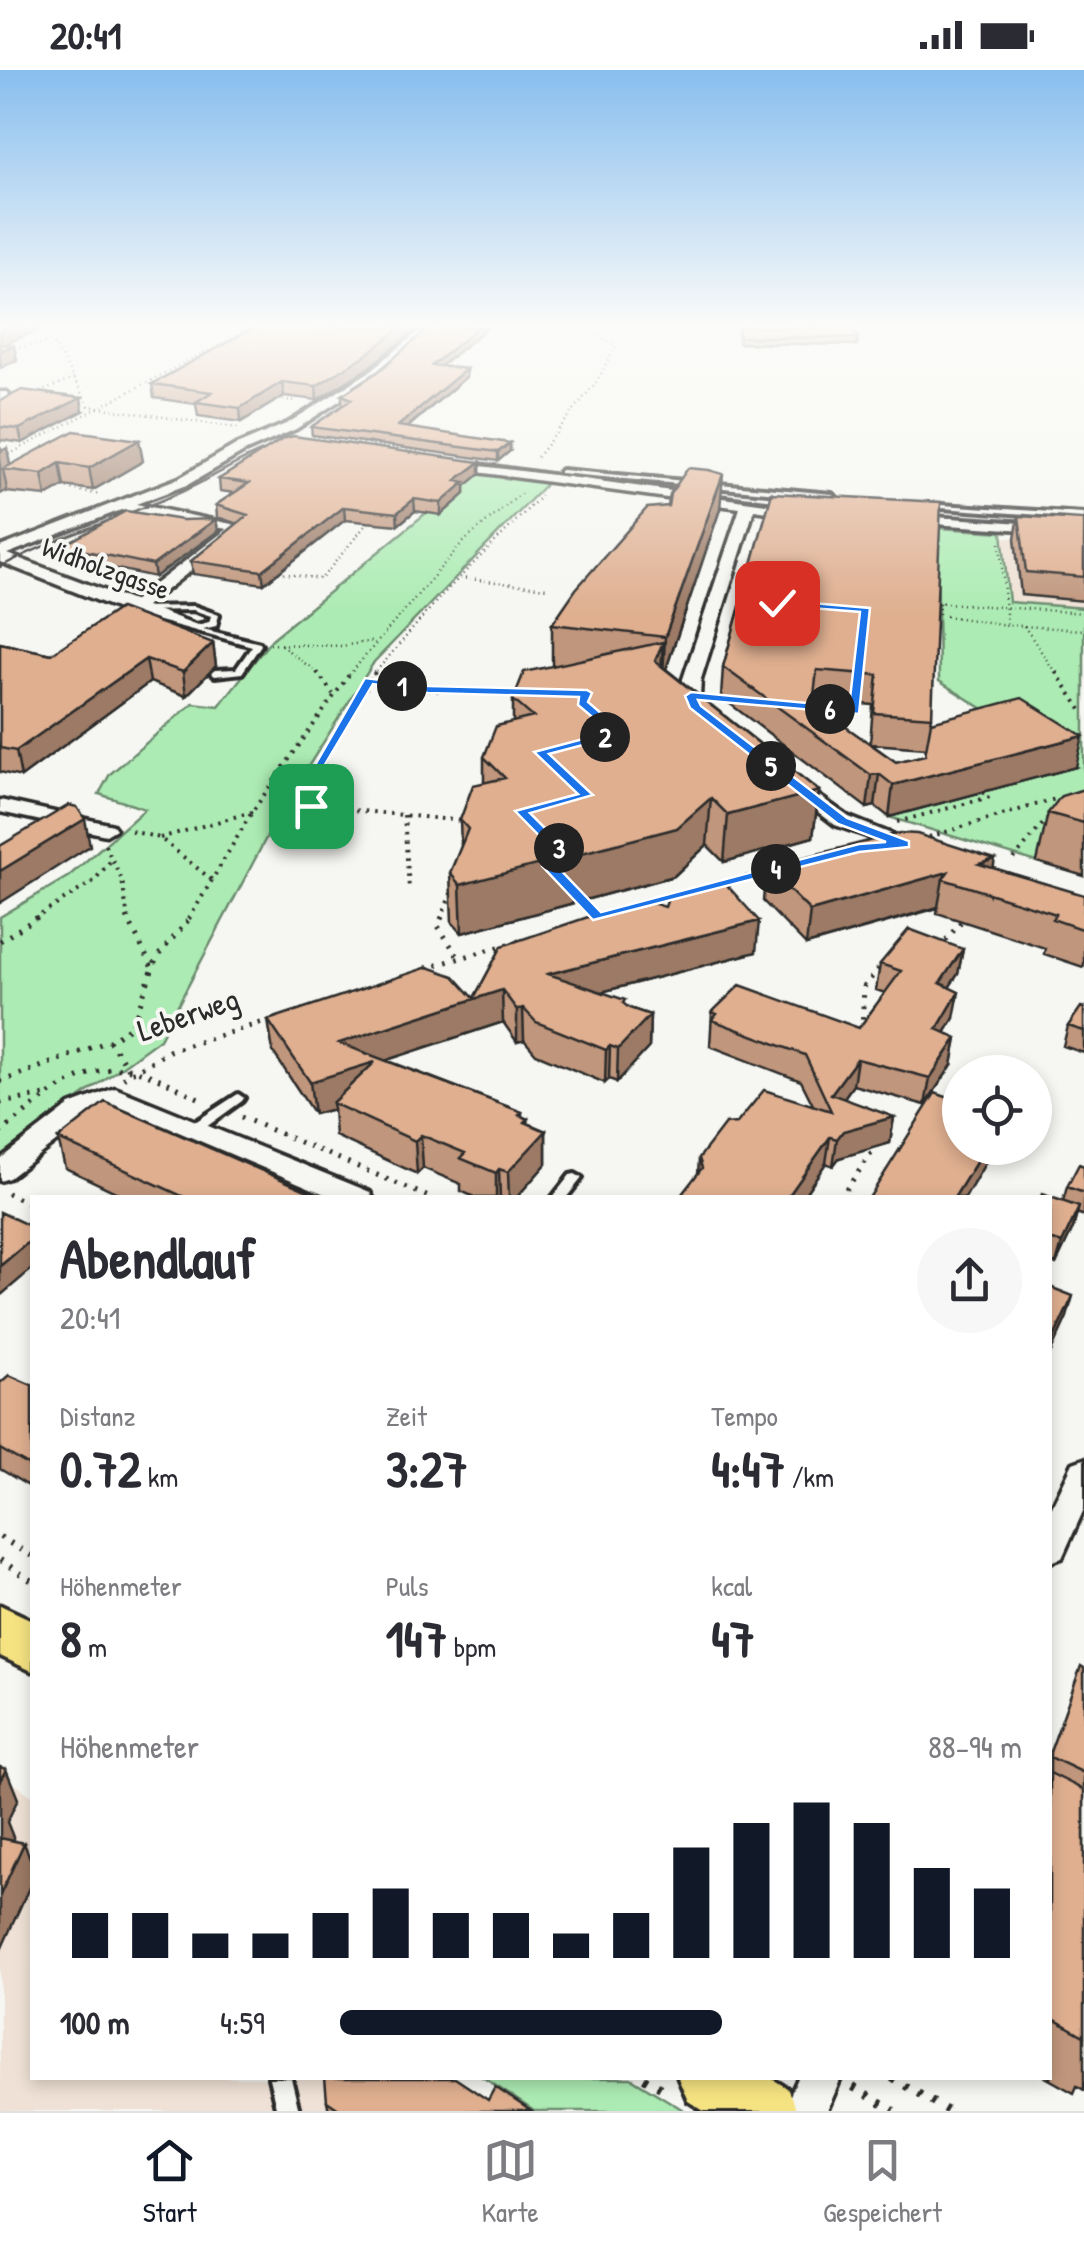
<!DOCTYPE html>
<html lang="de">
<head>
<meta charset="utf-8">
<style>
	:root { --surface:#fff; --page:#f7f7f7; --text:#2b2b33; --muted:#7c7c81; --line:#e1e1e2; --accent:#111827 }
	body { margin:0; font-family:"Patrick Hand",sans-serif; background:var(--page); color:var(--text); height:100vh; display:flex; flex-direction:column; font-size:38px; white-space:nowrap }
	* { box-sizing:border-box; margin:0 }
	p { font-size:32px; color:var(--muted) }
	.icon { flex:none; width:55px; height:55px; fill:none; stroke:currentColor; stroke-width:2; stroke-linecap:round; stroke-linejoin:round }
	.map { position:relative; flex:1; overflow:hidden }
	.side { position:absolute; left:30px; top:1125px; width:1022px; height:885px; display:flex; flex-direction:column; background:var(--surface); border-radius:0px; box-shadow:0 5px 15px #0003 }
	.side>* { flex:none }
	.controls { position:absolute; left:942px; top:985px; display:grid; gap:20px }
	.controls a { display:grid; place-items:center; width:110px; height:110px; border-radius:50%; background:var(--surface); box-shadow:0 5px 15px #0003; font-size:50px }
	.pin { position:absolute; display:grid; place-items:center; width:85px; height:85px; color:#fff; margin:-42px; border-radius:20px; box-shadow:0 5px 15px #0006 }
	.km { position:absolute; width:50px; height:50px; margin:-25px; border-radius:50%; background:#222; color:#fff; font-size:28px; line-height:50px; text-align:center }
	.round { display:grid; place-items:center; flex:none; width:105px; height:105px; border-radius:52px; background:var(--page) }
	.headline { display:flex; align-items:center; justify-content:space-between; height:170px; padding:0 30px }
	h1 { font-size:55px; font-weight:700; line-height:75px }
	.figures { display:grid; grid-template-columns:repeat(3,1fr); gap:15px; height:170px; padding:10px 30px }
	.figures div { display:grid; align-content:center }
	.figures b { font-size:50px; font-weight:700 }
	.figures small { font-size:28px; font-weight:400 }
	.figures p { font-size:28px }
	.chart { height:280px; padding:20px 30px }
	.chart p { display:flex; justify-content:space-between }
	.chart svg { width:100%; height:180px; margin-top:10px; stroke:var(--accent); stroke-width:6 }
	ul { padding:0 30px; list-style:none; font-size:32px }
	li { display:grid; grid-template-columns:160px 120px 1fr; align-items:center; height:75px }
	li i { height:25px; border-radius:12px; background:var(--accent) }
	.status { display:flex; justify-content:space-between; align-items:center; height:70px; padding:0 50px; background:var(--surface); direction:ltr }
	.status svg { height:28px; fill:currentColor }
	.tabs { display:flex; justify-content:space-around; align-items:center; height:140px; border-top:2px solid var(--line); background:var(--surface); font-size:28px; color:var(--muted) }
	.tabs a { display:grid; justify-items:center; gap:5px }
	.tabs .selected { color:var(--accent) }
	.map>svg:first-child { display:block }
	.built { fill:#efe1d5 }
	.green { fill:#acebb3; stroke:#6c8b6f; stroke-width:2.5 }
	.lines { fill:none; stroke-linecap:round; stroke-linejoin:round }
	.service-casing { stroke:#2b2b2b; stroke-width:8 }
	.minor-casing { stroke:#2b2b2b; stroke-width:7 }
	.primary-casing { stroke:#2b2b2b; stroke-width:7 }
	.path-far4 { stroke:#2b2b2b; stroke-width:2.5; stroke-dasharray:1 4; stroke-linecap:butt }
	.path-far3 { stroke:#2b2b2b; stroke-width:4; stroke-dasharray:2.5 6; stroke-linecap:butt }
	.path-far2 { stroke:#2b2b2b; stroke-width:5; stroke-dasharray:2.5 8; stroke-linecap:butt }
	.path-far1 { stroke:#2b2b2b; stroke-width:6; stroke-dasharray:2.5 9; stroke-linecap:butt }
	.path { stroke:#2b2b2b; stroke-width:8; stroke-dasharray:4 11; stroke-linecap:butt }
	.service { fill:#f6f6f2; fill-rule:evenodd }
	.minor { fill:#f6f6f2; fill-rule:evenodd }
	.primary { fill:#f5e382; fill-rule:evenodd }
	.tram { stroke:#2b2b2b; stroke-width:2.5 }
	.wall { fill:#c0967c; stroke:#2b2b2b; stroke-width:2.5; fill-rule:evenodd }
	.shaded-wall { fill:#9c7a65; stroke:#2b2b2b; stroke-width:2.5 }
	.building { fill:#dfaf90; stroke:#2b2b2b; stroke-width:2.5 }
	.route { fill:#1a73e8; stroke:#fff; stroke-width:2.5 }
	.labels { text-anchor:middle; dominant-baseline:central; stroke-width:8; stroke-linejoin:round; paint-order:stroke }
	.far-street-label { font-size:28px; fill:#2b2b2b; stroke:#f6f6f2 }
	.street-label { font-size:32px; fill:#2b2b2b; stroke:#f6f6f2 }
</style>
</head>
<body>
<div class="status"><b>20:41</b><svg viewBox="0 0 49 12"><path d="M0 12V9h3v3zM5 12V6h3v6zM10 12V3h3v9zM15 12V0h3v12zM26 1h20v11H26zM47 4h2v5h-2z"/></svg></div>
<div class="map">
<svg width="1084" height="2041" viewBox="0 0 1084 2041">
	<rect width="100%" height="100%" fill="#f6f6f2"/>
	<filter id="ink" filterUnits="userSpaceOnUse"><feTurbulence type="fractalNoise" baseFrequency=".01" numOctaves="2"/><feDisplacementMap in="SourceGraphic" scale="20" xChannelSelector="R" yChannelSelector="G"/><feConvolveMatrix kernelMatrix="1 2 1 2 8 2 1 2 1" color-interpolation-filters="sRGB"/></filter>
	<g filter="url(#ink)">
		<path class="built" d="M1002 467 1084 472V538L1009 532Z
			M0 1704 32 1726V2008H426L475 2041H0Z"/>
		<path class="green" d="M475 403 547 413 374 592 282 738 160 969 0 1086V847L69 806 145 739 99 724 110 704 193 633 219 636 272 569Z
			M937 458 1002 462 1009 532 1084 538V749L1037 792 889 747 1075 697 939 611Z
			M484 2008H631L685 2041H534Z"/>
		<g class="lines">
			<defs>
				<path id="service" d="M562 400 832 424 835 426 832 428 560 403V401Z
					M925 434 1084 444V448L927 437 923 435Z
					M194 536 219 545 216 556 203 559 260 573 261 575 242 603 215 606 211 603 215 600 236 599 252 576 190 559 193 556 209 552 211 546 193 540 138 541 134 539 138 537Z
					M238 1024 244 1028 242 1031 202 1060H192L191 1057 192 1054Z
					M575 1104 582 1108 566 1128H552L570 1105Z
					M269 2008H291L299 2041H277Z"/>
				<path id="minor" d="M425 257H437L377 306 296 359 244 382 189 414 136 434 246 457 146 536 200 556V562L126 542 0 492V477L179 408 234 376 288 353 369 302ZM121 440 227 459 133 531 7 484Z
					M0 322H7L9 325 0 330Z
					M446 390 802 439 804 442 797 446 754 440 701 609 700 626 713 645 710 649 695 645 682 626 683 609 740 438 441 397V391Z
					M907 445 1084 456V464L902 452V446Z
					M791 706 849 747 924 777 914 783 835 755 784 716V708Z
					M0 730 113 755 116 759 106 765 0 742Z
					M115 1018 370 1122 373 1128H334L115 1035 88 1047 9 1108 0 1111V1089L70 1035Z
					M1084 1389V1439L1062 1488 1050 1492V1441L1073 1393Z
					M798 2008H841L827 2041H783Z"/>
				<path id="primary" d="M0 1535 32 1550V1601L0 1586Z
					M678 2008H771L787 2018 797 2041H704L688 2031Z"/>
			</defs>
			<use href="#service" class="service-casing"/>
			<use href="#minor" class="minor-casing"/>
			<use href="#primary" class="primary-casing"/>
			<path class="path-far4" d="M44 257 89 336 238 358
				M0 281 51 271
				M40 322 73 309
				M273 329 296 331
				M313 366 431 383
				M537 387 597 311 616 276 595 263 594 257
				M0 389 253 257
				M57 416 100 425
				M1000 473 1007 555 1084 560
				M274 502 321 509 370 450
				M460 508 547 518
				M932 532 1084 543
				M930 545H939V532
				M946 546 1007 555
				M1024 556 1057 605
				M270 574 342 576 373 571
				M281 575 320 605
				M349 605 462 473 524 421
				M373 605 441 526 544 423"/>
			<path class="path-far3" d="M317 602 333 624
				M375 602 301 730 311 736 463 751
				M1056 602 1084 644
				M369 610 428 620 520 624
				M815 637 855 641 856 627
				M404 745 409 819
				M897 752 990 727 980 720
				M131 761 160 768 212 810
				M929 767 1062 727
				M160 768 252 742
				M105 775 122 810 128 849
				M1014 789 1050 745
				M580 828 598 847
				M647 833 772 800
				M34 849 94 811 112 789
				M189 849 252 742 351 602
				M441 849 452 821"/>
			<path class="path-far2" d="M127 847 152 898
				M442 847 438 856 459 888
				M0 871 38 847
				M935 872 947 869 964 848
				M426 898 526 869
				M862 959 864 917 884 892
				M109 971 129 999
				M123 1008 169 981 274 949
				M0 1012 109 971 132 956 157 887 191 847
				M0 1033 51 1024
				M241 1047 431 1128
				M0 1063C36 1035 81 991 131 1000 156 1004 180 1020 203 1030
				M7 1123 32 1135
				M840 1128 878 1074"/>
			<path class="path-far1" d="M0 1467 32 1486
				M0 1490 32 1511"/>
			<path class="path" d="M644 2008 669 2023
				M892 2008 948 2041
				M853 2017 894 2041"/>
			<use href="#service" class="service"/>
			<use href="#minor" class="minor"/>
			<use href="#primary" class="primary"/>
			<path class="tram" d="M293 369 461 390
				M450 391 798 434
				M912 444 1084 456
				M0 497C58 466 120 449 179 423 224 404 257 374 307 371"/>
		</g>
		<path class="wall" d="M255 257H416V260L367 299 317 330 284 326 241 352 198 346 196 334 154 328 152 314Z
			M430 257H488L440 296 466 299V307L407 358 510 381 498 391 312 365 311 357 345 334 342 333V325L379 301Z
			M738 257H853L858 268 857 275 739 273Z
			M0 331 83 341 22 373 3 370 0 372Z
			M0 377 10 395 143 391 93 420 64 416 46 426 7 422V420L0 424Z
			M480 392V404L465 416V424L441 445 415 441 398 455 345 450 264 514 193 504 191 491 238 454 217 447 216 435 234 423 220 421 219 409Z
			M772 423 932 647 931 652 1076 697 889 747 875 736 867 738 721 627 723 597ZM813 630 873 635 870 674 813 634ZM871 674 926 678 925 685 896 692Z
			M720 439 666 599 819 721 813 767 724 792 707 775 674 806 462 863 452 852 450 803 461 777 460 750 484 712V687L513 652V630L556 595 552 594V554Z
			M1019 446 1084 450V531L1021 525 1015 468Z
			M216 449 218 461 155 507 65 488 62 476Z
			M0 573 51 584 213 573 216 596 186 626 150 612 21 707 0 702Z
			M1084 719V806L1037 792 1048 743Z
			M766 797 994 798 1084 826V895L1083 897 1044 884 1045 878 937 843 938 838 806 875 763 831Z
			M502 876 756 882 601 922 629 938 650 945 649 977 617 1012 609 1009 605 1013 536 984 524 970 517 972 503 952 386 990 522 1042V1046L528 1054 546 1061V1094L516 1128H476L461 1121V1114L423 1098 417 1104 335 1066 333 1039 314 1044 273 982 268 950 474 928Z
			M963 879 958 904 949 917 954 948 945 963 957 968 952 995 925 1035 853 1015 843 1029 894 1047 890 1073 839 1088 833 1096 826 1093 802 1128H679L698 1104 699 1088 737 1053 813 1035 801 1011 710 976 712 942 859 958 885 923 876 920 880 894Z
			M1084 938V983L1063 976 1068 956Z
			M58 1069 324 1128H128L65 1098Z
			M1084 1096V1146L1077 1143 1073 1158 1056 1194 1050 1192V1128L1063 1131 1067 1117Z
			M0 1313 32 1315V1418L0 1399Z
			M1084 1598V2020L1077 2016 1074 2023 1047 2008H1050V1682Z
			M488 2030 531 2041H329L327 2031Z"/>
		<path class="shaded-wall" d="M8 257H45L0 276V260Z
			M402 257H416V260L367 299 317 330 316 316Z
			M479 257H488L432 303V295Z
			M14 275 17 290 0 298V281Z
			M466 299V307L398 365V356Z
			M282 312 284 326 241 352 240 338Z
			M81 328 83 341 22 373 19 359Z
			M139 370 143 391 93 420 89 398Z
			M510 373V381L498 391V382Z
			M7 378 11 400 3 399 7 420 0 424V382Z
			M480 392V404L465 416V424L441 445V433L456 410Z
			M60 393 64 416 46 426 42 404Z
			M723 404 720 439 663 608 665 567Z
			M414 429 415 441 398 455 397 443Z
			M344 437 345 450 264 514 262 501Z
			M216 449 218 461 155 507 153 495Z
			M663 572 660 614 655 591Z
			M213 573 216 596 186 626 183 602Z
			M146 589 150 612 21 707 16 681Z
			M1083 666 1076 697 889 747 893 715Z
			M879 704 875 736 867 738 871 705Z
			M819 721 813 767 724 792 728 745Z
			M711 728 707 775 674 806 462 863 460 815Z
			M85 749 90 776 0 833V801Z
			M995 789 989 823 979 794Z
			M948 802 943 809 938 837 806 875 810 841Z
			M759 851 756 882 547 936 548 904Z
			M963 879 958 904 935 939 940 913Z
			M502 920 503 952 375 994 332 1033 333 1039 314 1044 310 1012 339 973Z
			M959 922 954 948 932 985 937 959Z
			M523 938 524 970 517 972V940Z
			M650 945 649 977 617 1012 618 979Z
			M957 968 952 995 925 1035 930 1008Z
			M610 976 609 1009 605 1013 606 980Z
			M857 989 853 1015 831 1046V1024Z
			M894 1047 890 1073 839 1088 833 1096 837 1069 843 1061Z
			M528 1049V1080L546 1061V1094L516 1128H509L508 1102 525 1052Z
			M421 1065 423 1098 417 1104 415 1071Z
			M830 1067 826 1093 802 1128H787Z
			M985 1078H994L965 1128H954Z
			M499 1099 500 1128H496V1103Z
			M1079 1137 1073 1158 1056 1194 1062 1173Z
			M32 1169V1199L0 1226V1196Z
			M1073 1226 1067 1247 1050 1284V1276Z
			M32 1391V1409L28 1395Z
			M6 1699 18 1729 7 1752 15 1772 0 1784V1711Z
			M24 1773 32 1793V1811L0 1882V1825Z"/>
		<path class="building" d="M255 257H402L366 285 316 316 282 312 240 338 196 332 212 322 152 314Z
			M430 257H479L432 295 466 299 398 356 510 373 498 382 311 357 352 329 342 325 379 301Z
			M739 257H853L858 268 740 267Z
			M0 274 14 275 0 281Z
			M22 320 81 328 19 359 0 357V331Z
			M74 361 139 370 89 398 60 393 42 404 3 399Z
			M293 366 480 392 456 410 465 412 441 433 414 429 397 443 344 437 262 501 191 491 248 445 216 435 249 413 219 409 283 369Z
			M688 398 709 400 723 404 665 567 552 554 576 519 647 438 668 436 670 424Z
			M772 423 941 432 932 647 874 643 878 605 817 600 813 634 896 692 925 685 931 652 1022 628 1083 666 893 715 879 704 871 705 723 597Z
			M126 441 182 450 216 449 153 495 62 476Z
			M1019 446 1084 450V507L1026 502Z
			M120 538 213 573 183 602 146 589 16 681 0 678V573L51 584Z
			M663 572 655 591 819 721 728 745 711 728 677 758 460 815 450 803 468 759 460 750 473 715 505 708 484 687 496 656 533 647 513 630 524 602Z
			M1084 719V753L1048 743 1061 726Z
			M69 735 77 737 85 749 0 801V776Z
			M900 763 917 764 995 789 979 794 1084 825V860L1052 849 1056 844 943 809 948 802 810 841 766 797Z
			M725 813 759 851 548 904 625 930 623 933 629 938 650 945 618 979 610 976 606 980 536 952 523 938 517 940 502 920 339 973 522 1042 519 1045 528 1049 525 1052 546 1061 508 1102 499 1099 496 1103 460 1088 465 1083 421 1065 415 1071 332 1033 375 992 310 1012 268 950 428 897 454 906 474 928 502 876 594 845 649 832 665 837 668 828 718 814Z
			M909 859 963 879 940 913 959 922 937 959 957 968 930 1008 857 989 831 1024 894 1047 843 1061 837 1069 830 1067 787 1128H679L702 1098 699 1088 725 1054 737 1053 764 1020 831 1041 805 985 712 950 717 944 712 942 740 915 859 958 901 901 880 894Z
			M1081 937 1084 938V961L1068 956Z
			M935 1023 960 1032V1078H985L954 1128H869Z
			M105 1032 324 1128H186L58 1069Z
			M1079 1094 1084 1096V1123L1067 1117Z
			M1042 1124 1079 1137 1062 1173 1050 1169V1128H1040Z
			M0 1142 32 1157V1169L0 1196Z
			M1050 1217 1073 1226 1050 1276Z
			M9 1305 32 1315V1391L28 1395 0 1379V1313Z
			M1081 1596 1084 1598V1703L1050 1687V1682Z
			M0 1697 6 1699 0 1711Z
			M1050 1703 1084 1720V1966L1050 1947Z
			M0 1768 24 1773 0 1825Z
			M325 2008H455L488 2030 495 2017 531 2041H342L327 2031Z"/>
	</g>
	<linearGradient id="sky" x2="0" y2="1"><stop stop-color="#88beee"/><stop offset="0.47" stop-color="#fbfbf9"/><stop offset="1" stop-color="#fbfbf9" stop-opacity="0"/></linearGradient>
	<rect width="1084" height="543" fill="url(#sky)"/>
	<path class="route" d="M777 530 870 538 859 644 698 630 701 636 847 748 909 771V777L859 782 593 850 542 796V790L559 786 515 741 578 724 534 682 610 662 578 635 579 627 428 623 373 614 308 723 317 736 311 739 295 730 365 608 428 616 587 620 592 623 588 632 625 664 549 684 593 725 530 743 572 785V790L556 795 601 842 859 774 886 772 838 754 690 638 685 626 691 622 849 637 860 542 773 535Z"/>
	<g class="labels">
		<g class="far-street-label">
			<text transform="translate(106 498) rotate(20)">Widholzgasse</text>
		</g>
		<g class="street-label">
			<text transform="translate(188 944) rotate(-19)">Leberweg</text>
		</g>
	</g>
</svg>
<div class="controls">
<a><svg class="icon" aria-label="locate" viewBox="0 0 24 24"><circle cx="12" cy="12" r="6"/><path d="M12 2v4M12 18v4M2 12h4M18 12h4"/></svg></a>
</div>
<div class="pin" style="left:311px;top:736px;background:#1e9e55"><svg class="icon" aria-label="arrive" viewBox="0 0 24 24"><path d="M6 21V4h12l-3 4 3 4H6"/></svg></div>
<div class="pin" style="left:777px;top:533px;background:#d93025"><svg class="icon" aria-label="check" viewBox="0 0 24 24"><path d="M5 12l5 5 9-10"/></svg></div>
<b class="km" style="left:402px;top:616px">1</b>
<b class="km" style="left:605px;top:667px">2</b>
<b class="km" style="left:559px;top:778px">3</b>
<b class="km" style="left:776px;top:799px">4</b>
<b class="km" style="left:771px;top:696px">5</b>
<b class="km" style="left:830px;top:639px">6</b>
<section class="side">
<div class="headline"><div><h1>Abendlauf</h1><p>20:41</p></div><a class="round"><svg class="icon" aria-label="share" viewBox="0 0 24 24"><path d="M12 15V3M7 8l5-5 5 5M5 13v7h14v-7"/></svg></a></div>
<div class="figures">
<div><p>Distanz</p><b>0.72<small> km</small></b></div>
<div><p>Zeit</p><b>3:27</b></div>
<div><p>Tempo</p><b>4:47<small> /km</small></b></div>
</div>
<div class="figures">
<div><p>Höhenmeter</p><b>8<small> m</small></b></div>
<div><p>Puls</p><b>147<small> bpm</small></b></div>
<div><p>kcal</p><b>47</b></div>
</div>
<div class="chart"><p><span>Höhenmeter</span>88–94 m</p>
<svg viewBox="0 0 160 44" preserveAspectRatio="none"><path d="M5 44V33M15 44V33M25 44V38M35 44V38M45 44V33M55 44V27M65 44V33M75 44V33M85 44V38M95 44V33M105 44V17M115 44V11M125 44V6M135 44V11M145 44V22M155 44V27"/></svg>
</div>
<ul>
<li><b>100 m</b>4:59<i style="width:56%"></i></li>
</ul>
</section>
</div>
<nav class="tabs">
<a class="selected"><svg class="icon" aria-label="home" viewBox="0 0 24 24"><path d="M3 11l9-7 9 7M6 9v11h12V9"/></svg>Start</a>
<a><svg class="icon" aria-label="map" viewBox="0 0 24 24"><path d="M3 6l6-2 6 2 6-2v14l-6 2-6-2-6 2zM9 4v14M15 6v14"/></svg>Karte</a>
<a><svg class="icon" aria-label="saved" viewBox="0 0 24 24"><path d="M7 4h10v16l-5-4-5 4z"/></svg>Gespeichert</a>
</nav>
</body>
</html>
